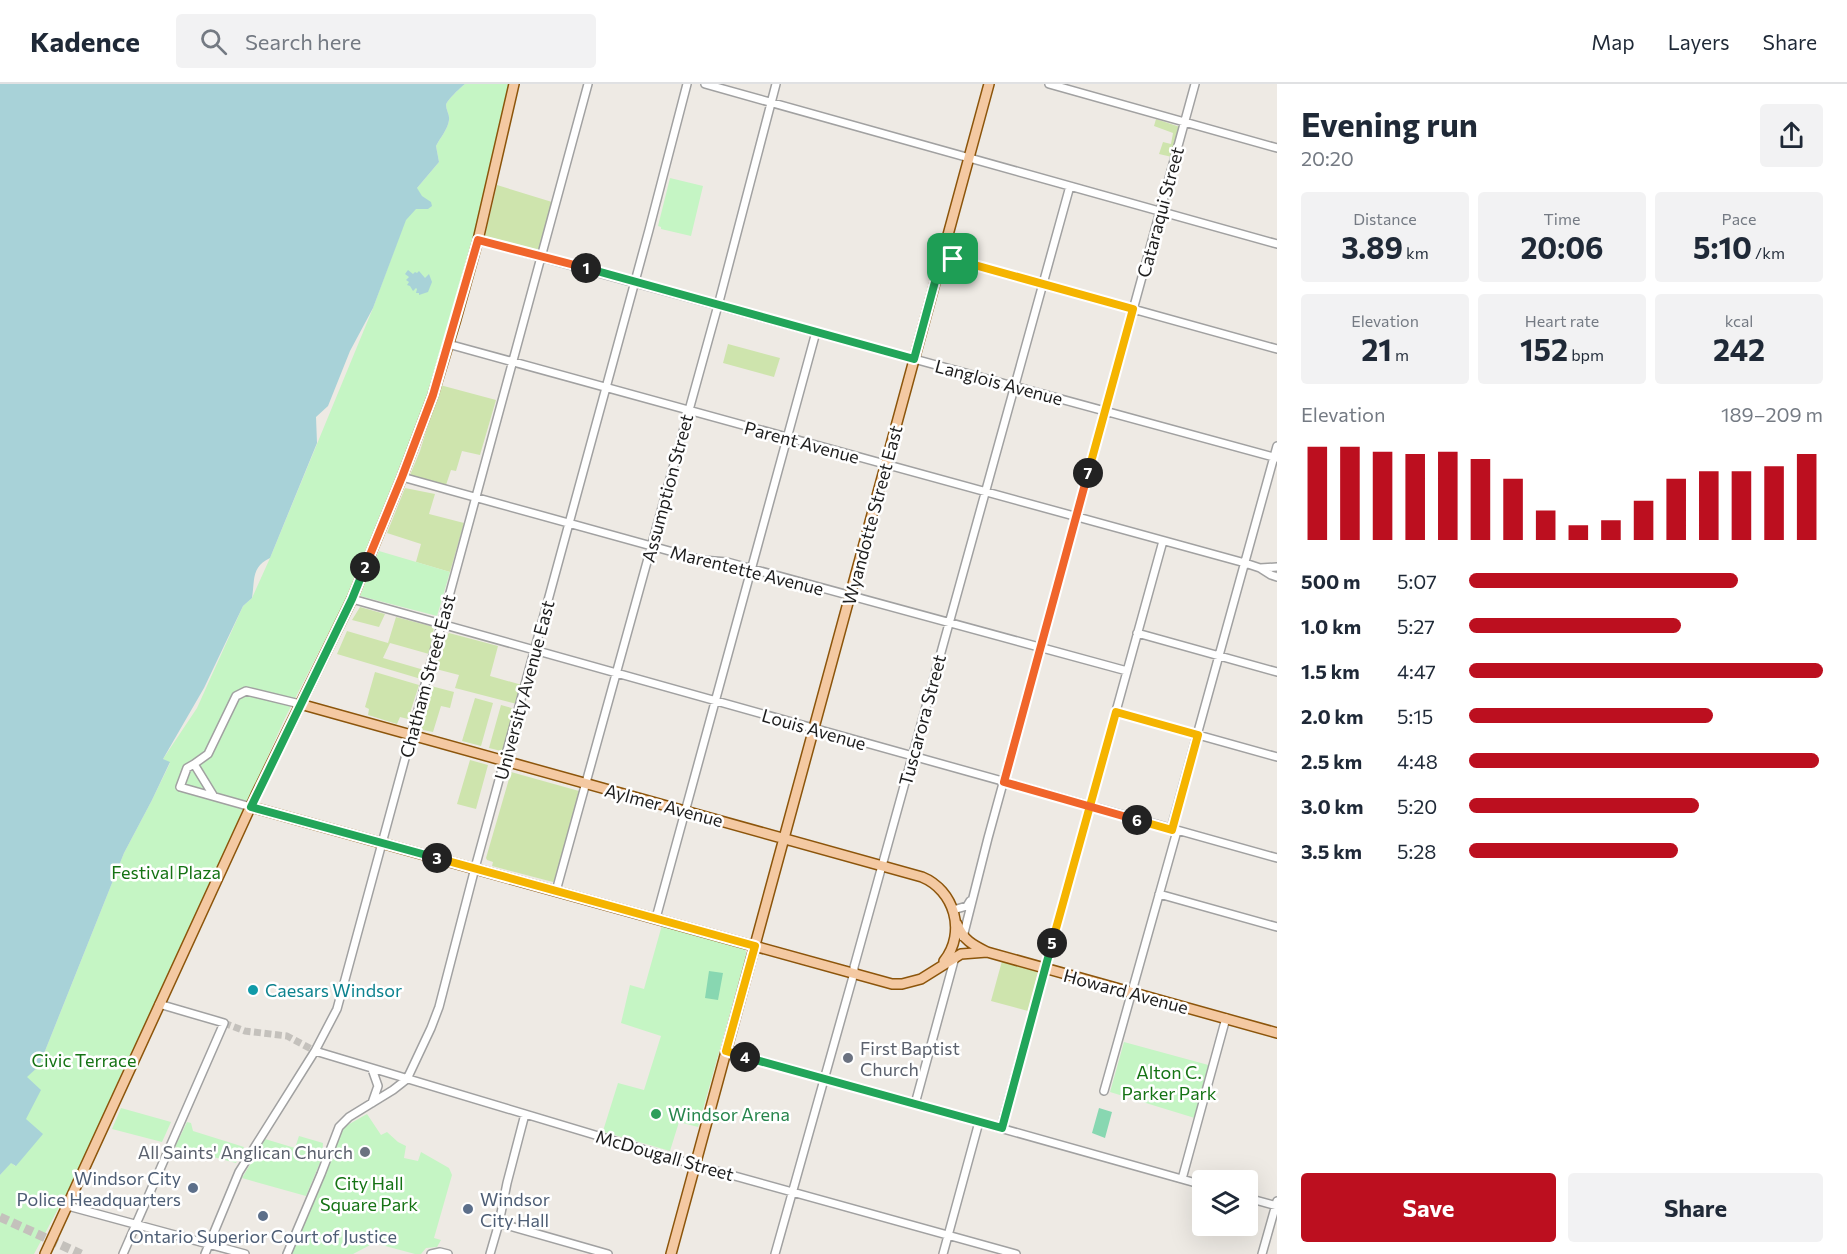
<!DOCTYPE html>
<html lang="en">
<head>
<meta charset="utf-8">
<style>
	:root { --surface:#fff; --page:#f2f2f3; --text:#1f2937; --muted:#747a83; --line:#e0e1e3; --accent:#bc0f1f }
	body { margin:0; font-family:Commissioner,sans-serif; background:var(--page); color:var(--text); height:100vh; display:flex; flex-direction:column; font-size:22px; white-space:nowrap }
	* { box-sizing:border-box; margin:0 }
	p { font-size:20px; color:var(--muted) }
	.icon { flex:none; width:33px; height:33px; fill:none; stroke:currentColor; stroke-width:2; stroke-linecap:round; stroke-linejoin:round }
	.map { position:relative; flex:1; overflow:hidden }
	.side { display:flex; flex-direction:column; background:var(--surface); width:570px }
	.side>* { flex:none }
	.tools { position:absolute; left:1192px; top:1086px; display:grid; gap:12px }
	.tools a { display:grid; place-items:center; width:66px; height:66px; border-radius:6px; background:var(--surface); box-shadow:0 6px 24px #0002; font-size:30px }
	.pin { position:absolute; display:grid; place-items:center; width:51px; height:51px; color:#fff; margin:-26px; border-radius:12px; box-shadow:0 3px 9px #0006 }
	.km { position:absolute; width:30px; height:30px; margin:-15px; border-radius:50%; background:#222; color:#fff; font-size:16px; line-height:30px; text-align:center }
	.round { display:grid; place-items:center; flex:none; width:63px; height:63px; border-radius:6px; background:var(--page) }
	.summary { display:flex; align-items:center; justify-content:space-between; height:102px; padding:0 24px }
	h1 { font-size:33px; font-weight:700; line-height:45px }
	.stats { display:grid; grid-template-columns:repeat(3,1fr); gap:9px; height:102px; padding:6px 24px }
	.stats div { display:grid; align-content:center; border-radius:6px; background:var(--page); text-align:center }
	.stats b { font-size:30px; font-weight:700 }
	.stats small { font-size:16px; font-weight:400 }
	.stats p { font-size:16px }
	.chart { height:168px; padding:12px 24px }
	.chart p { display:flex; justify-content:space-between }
	.chart svg { width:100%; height:108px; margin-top:6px; stroke:var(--accent); stroke-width:6 }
	.action { display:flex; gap:12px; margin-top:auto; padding:12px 24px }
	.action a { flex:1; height:69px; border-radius:6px; background:var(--accent); color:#fff; font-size:24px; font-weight:700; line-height:69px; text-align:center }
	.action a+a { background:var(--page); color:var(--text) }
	ul { padding:0 24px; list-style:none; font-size:20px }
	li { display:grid; grid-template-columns:96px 72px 1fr; align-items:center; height:45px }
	li i { height:15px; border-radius:8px; background:var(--accent) }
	header { display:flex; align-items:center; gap:36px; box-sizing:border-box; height:84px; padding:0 30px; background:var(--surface); border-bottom:2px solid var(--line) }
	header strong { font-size:28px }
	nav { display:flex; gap:33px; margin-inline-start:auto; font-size:21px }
	.search { width:420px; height:54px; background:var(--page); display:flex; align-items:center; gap:15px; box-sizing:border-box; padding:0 21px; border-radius:6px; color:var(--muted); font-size:22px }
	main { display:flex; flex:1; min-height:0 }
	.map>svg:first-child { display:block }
	.grass { fill:#cee4ad }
	.park { fill:#c5f5c4 }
	.pitch { fill:#88d7b1 }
	.water { fill:#a8d2d8 }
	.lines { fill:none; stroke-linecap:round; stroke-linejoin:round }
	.minor-tunnel { stroke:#c4c1bc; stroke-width:7; stroke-dasharray:7 3.5; stroke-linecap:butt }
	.major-tunnel { stroke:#c4c1bc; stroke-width:9; stroke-dasharray:9 4.5; stroke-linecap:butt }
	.minor-casing { stroke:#a1a1a1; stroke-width:10 }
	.major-casing { stroke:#8c550b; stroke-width:12 }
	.minor { stroke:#fff; stroke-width:7 }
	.major { stroke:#f4c9a2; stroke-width:9 }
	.split-1-casing { stroke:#fff; stroke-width:12 }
	.split-2-casing { stroke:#fff; stroke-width:12 }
	.split-3-casing { stroke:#fff; stroke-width:12 }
	.split-4-casing { stroke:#fff; stroke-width:12 }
	.split-5-casing { stroke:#fff; stroke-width:12 }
	.split-6-casing { stroke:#fff; stroke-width:12 }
	.split-7-casing { stroke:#fff; stroke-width:12 }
	.split-8-casing { stroke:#fff; stroke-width:12 }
	.split-1 { stroke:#22a559; stroke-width:8 }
	.split-2 { stroke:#f0652b; stroke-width:8 }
	.split-3 { stroke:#22a559; stroke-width:8 }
	.split-4 { stroke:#f5b400; stroke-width:8 }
	.split-5 { stroke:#22a559; stroke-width:8 }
	.split-6 { stroke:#f5b400; stroke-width:8 }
	.split-7 { stroke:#f0652b; stroke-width:8 }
	.split-8 { stroke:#f5b400; stroke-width:8 }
	.culture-dot { fill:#0f9aa8; stroke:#fff; stroke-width:2 }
	.worship-dot { fill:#6b7280; stroke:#fff; stroke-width:2 }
	.leisure-dot { fill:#2e9e5b; stroke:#fff; stroke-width:2 }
	.service-dot { fill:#5c6f8a; stroke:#fff; stroke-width:2 }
	.labels { text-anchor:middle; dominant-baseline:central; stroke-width:5; stroke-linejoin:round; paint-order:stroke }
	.street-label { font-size:18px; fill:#1d1d1d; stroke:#fff }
	.park-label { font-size:18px; fill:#157314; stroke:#fff }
	.culture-label { font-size:18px; fill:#0d838f; stroke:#fff; text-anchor:start }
	.worship-label { font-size:18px; fill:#5b616d; stroke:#fff; text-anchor:start }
	.leisure-label { font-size:18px; fill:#27864d; stroke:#fff; text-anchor:start }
	.service-label { font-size:18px; fill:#4e5e75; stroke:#fff; text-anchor:end }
</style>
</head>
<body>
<header>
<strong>Kadence</strong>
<div class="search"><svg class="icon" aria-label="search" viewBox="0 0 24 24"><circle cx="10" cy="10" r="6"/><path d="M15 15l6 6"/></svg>Search here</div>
<nav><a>Map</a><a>Layers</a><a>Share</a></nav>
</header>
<main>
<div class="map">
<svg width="1277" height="1170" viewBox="0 0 1277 1170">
	<rect width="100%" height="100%" fill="#eeeae4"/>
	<path class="grass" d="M1156 35 1180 43 1172 73 1159 70 1163 58 1171 60 1173 49 1154 42Z
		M497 101 552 118 539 166 485 152Z
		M728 260 780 274 774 293 723 279Z
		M440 301 496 316 480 371 462 367 456 387 451 386 446 401 410 391 420 367Z
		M405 404 435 410 429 430 464 439 450 488 416 478 421 460 387 449Z
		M360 523 385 530 379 543 352 536Z
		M396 533 434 543 429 570 390 559 383 574 424 586 421 595 337 570 347 547 388 559Z
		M449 549 498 562 490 592 522 601 517 620 455 604 459 591 436 585 445 553Z
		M375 588 419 601 408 635 400 633 397 640 368 631 369 625 365 623Z
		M431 602 454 608 450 624 441 622 433 648 423 646 420 641Z
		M475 614 493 619 481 662 462 657Z
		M501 621 515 625 504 666 501 667 489 664Z
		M470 676 488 681 476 725 457 720Z
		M511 688 579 707 557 795 553 798 492 782 493 778 487 776 486 774Z
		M1002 877 1038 888 1028 927 991 917Z"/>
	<path class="park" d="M465 0H511L474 158 423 324 349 509 284 636 225 769 119 995 82 1080 34 1170H0V1091L11 1078 15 1082 26 1035V993L39 982 124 769 152 716 170 679 163 675 197 624 243 522 252 514 270 474 373 224 417 104 439 78 436 62C440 54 448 45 449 36 450 31 446 26 446 21 447 16 460 4 465 0Z
		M670 94 703 102 691 152 661 145V143L658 142Z
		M379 467 450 488 437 532 360 512Z
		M662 841 743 864 746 867V872L698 1043 679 1038 670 1067 604 1048 603 1047 618 999 644 1006 661 952 621 939 630 901 644 905Z
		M1124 958 1212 982 1198 1035 1110 1008Z
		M121 1024 171 1038 162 1058 112 1045Z
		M367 1030 381 1051 387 1048 398 1058 406 1062 404 1074 418 1077 421 1068 449 1084 452 1091 434 1154 441 1156 437 1163 426 1164 421 1170H415L374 1159 353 1170H290L321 1099 340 1048 344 1043Z
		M187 1038 191 1039 193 1047 244 1063 236 1079 175 1063Z
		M299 1052 323 1059 322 1074 306 1112 242 1094 265 1055 295 1064Z"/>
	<path class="pitch" d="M709 887 723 889 718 916 705 914Z
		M1099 1024 1112 1028 1105 1054 1092 1049Z"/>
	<path class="water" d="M0 0H465C460 4 447 16 446 21 446 26 450 31 449 36 448 45 440 54 436 62L439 78 417 104 422 112 431 118 432 122 428 125H416L406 136 373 224 350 267 328 322 316 333 317 359 270 474C251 483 255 496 252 514L243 522 204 604 163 675 170 678 152 716 124 769 39 982 27 993 41 1006 26 1035 43 1050 16 1082 11 1079 0 1091Z
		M408 186 413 190 415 188 417 189 419 187 425 194 429 190 432 198 428 208 419 211V209H416L417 205 416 204 413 207 410 202 407 201 409 198 406 196 409 193 405 190Z"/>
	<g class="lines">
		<path class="minor-tunnel" d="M224 939 245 947 287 952 315 967"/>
		<path class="major-tunnel" d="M0 1133 81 1170"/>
		<defs>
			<path id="minor" d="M705 0 1277 160
				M1049 0 1277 64
				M478 156 1277 374
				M942 172 1277 265
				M448 260 1245 479 1260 484 1271 491 1277 493
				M402 393 702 476 727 478 1127 587
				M1260 484 1277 483
				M352 515 1277 774
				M1137 549 1277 588
				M1116 628 1277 673
				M194 680 187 684 180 703 251 723
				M213 711 194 680 208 670 236 612 246 607 300 620
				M1171 745 1277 362
				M556 807 720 214 776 0
				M1159 810 1277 843
				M953 826 967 822 970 817
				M656 834 816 248
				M963 853 988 754 1195 0
				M315 967 695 1081 1016 1170
				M726 967 1203 1101
				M372 985 378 1002 372 1019
				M1104 1007 1177 747
				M915 1020 955 873
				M1001 1044 1163 457
				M1182 1095 1226 934
				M1248 1114 1277 1122
				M68 1122 245 1170
				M499 1139 608 1170
				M123 1170 224 939 159 920
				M205 1170 239 1088 315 967 337 925 588 0
				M287 1170 321 1090 339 1043 349 1033 393 1006 407 995 431 944 439 923 475 784 649 146 687 0
				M431 1170 440 1168 448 1170
				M490 1170 499 1139 507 1099 525 1030
				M775 1170 854 889V883L1070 102
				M943 1170 979 1038
				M1262 1170 1277 1117"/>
			<path id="major" d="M300 620 922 793C954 806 967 848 944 877
				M251 723 892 900H902L921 895 961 870 987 868
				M957 840C963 856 973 861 987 868L1277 949
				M45 1170 256 711 352 515 402 393 433 311 456 235 478 156 514 0
				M671 1170 989 0"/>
		</defs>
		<use href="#minor" class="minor-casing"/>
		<use href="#major" class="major-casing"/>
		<use href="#minor" class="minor"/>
		<use href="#major" class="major"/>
	</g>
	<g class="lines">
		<defs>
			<path id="split-1" d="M586 184 914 275 942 172 953 175"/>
			<path id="split-2" d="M365 483 402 393 433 311 478 156 586 184"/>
			<path id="split-3" d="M365 483 352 515 251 723 437 774"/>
			<path id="split-4" d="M437 774 755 862 726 967 745 973"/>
			<path id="split-5" d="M745 973 1002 1044 1052 859"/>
			<path id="split-6" d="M1052 859 1116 628 1198 651 1172 746 1137 736"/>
			<path id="split-7" d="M1088 389 1004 698 1137 736"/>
			<path id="split-8" d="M953 175 1133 225 1088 389"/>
		</defs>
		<use href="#split-1" class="split-1-casing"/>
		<use href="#split-2" class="split-2-casing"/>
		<use href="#split-3" class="split-3-casing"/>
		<use href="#split-4" class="split-4-casing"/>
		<use href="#split-5" class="split-5-casing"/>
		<use href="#split-6" class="split-6-casing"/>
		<use href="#split-7" class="split-7-casing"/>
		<use href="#split-8" class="split-8-casing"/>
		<use href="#split-1" class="split-1"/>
		<use href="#split-2" class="split-2"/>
		<use href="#split-3" class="split-3"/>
		<use href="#split-4" class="split-4"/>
		<use href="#split-5" class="split-5"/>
		<use href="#split-6" class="split-6"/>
		<use href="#split-7" class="split-7"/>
		<use href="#split-8" class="split-8"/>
	</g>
	<circle class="culture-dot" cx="253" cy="906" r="6"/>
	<g class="worship-dot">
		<circle cx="848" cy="974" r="6"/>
		<circle cx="365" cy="1068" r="6"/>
	</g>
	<circle class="leisure-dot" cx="656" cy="1030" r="6"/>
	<g class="service-dot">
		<circle cx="193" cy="1104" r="6"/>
		<circle cx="468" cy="1125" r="6"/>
		<circle cx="263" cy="1132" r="6"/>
	</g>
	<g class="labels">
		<g class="street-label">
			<text transform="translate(1160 128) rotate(-75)">Cataraqui Street</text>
			<text transform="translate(999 298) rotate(15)">Langlois Avenue</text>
			<text transform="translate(802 358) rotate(15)">Parent Avenue</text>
			<text transform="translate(667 404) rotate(-75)">Assumption Street</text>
			<text transform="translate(872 431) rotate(-75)">Wyandotte Street East</text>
			<text transform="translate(747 486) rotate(14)">Marentette Avenue</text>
			<text transform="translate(427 592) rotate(-75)">Chatham Street East</text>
			<text transform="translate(524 606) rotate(-75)">University Avenue East</text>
			<text transform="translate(922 636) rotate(-75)">Tuscarora Street</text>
			<text transform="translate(814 645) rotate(16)">Louis Avenue</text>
			<text transform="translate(664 721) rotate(15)">Aylmer Avenue</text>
			<text transform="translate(1126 907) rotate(15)">Howard Avenue</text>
			<text transform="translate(665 1071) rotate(16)">McDougall Street</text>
		</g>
		<g class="park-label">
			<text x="166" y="788">Festival Plaza</text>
			<text x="84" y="976">Civic Terrace</text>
			<text x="1169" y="988">Alton C.<tspan x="1169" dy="21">Parker Park</tspan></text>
			<text x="369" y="1099">City Hall<tspan x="369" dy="21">Square Park</tspan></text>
		</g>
		<g class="culture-label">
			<text x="265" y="906">Caesars Windsor</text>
		</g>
		<g class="worship-label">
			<text x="860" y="964">First Baptist<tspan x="860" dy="21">Church</tspan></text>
			<text x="353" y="1068" text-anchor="end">All Saints' Anglican Church</text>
		</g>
		<g class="leisure-label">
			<text x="668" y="1030">Windsor Arena</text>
		</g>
		<g class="service-label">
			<text x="181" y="1094">Windsor City<tspan x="181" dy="21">Police Headquarters</tspan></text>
			<text x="480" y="1115" text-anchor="start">Windsor<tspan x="480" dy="21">City Hall</tspan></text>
			<text x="263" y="1152" text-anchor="middle">Ontario Superior Court of Justice</text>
		</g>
	</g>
</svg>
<div class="tools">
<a><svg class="icon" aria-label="layers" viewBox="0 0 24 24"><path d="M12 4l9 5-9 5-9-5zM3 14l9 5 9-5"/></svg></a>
</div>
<div class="pin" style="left:953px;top:175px;background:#1e9e55"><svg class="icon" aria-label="arrive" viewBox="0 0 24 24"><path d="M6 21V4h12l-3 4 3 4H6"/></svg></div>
<b class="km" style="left:586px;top:184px">1</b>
<b class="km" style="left:365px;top:483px">2</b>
<b class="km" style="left:437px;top:774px">3</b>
<b class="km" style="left:745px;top:973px">4</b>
<b class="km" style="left:1052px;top:859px">5</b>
<b class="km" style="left:1137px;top:736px">6</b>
<b class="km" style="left:1088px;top:389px">7</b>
</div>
<section class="side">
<div class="summary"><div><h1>Evening run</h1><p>20:20</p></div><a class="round"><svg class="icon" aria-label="share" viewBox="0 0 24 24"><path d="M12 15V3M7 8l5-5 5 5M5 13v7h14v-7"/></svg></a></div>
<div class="stats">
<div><p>Distance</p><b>3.89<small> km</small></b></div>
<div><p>Time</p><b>20:06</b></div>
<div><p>Pace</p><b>5:10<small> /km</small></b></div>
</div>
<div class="stats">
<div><p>Elevation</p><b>21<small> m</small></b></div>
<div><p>Heart rate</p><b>152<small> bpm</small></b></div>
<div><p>kcal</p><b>242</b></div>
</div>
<div class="chart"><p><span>Elevation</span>189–209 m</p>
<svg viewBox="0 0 160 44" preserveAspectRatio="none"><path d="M5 44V6M15 44V6M25 44V8M35 44V9M45 44V8M55 44V11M65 44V19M75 44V32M85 44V38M95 44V36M105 44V28M115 44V19M125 44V16M135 44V16M145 44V14M155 44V9"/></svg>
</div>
<ul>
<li><b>500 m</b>5:07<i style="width:76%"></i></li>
<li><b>1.0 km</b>5:27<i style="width:60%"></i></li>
<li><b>1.5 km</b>4:47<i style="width:100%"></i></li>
<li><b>2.0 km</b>5:15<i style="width:69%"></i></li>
<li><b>2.5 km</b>4:48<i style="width:99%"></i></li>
<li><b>3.0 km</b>5:20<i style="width:65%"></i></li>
<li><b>3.5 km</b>5:28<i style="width:59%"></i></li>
</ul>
<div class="action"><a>Save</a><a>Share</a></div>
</section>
</main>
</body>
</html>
